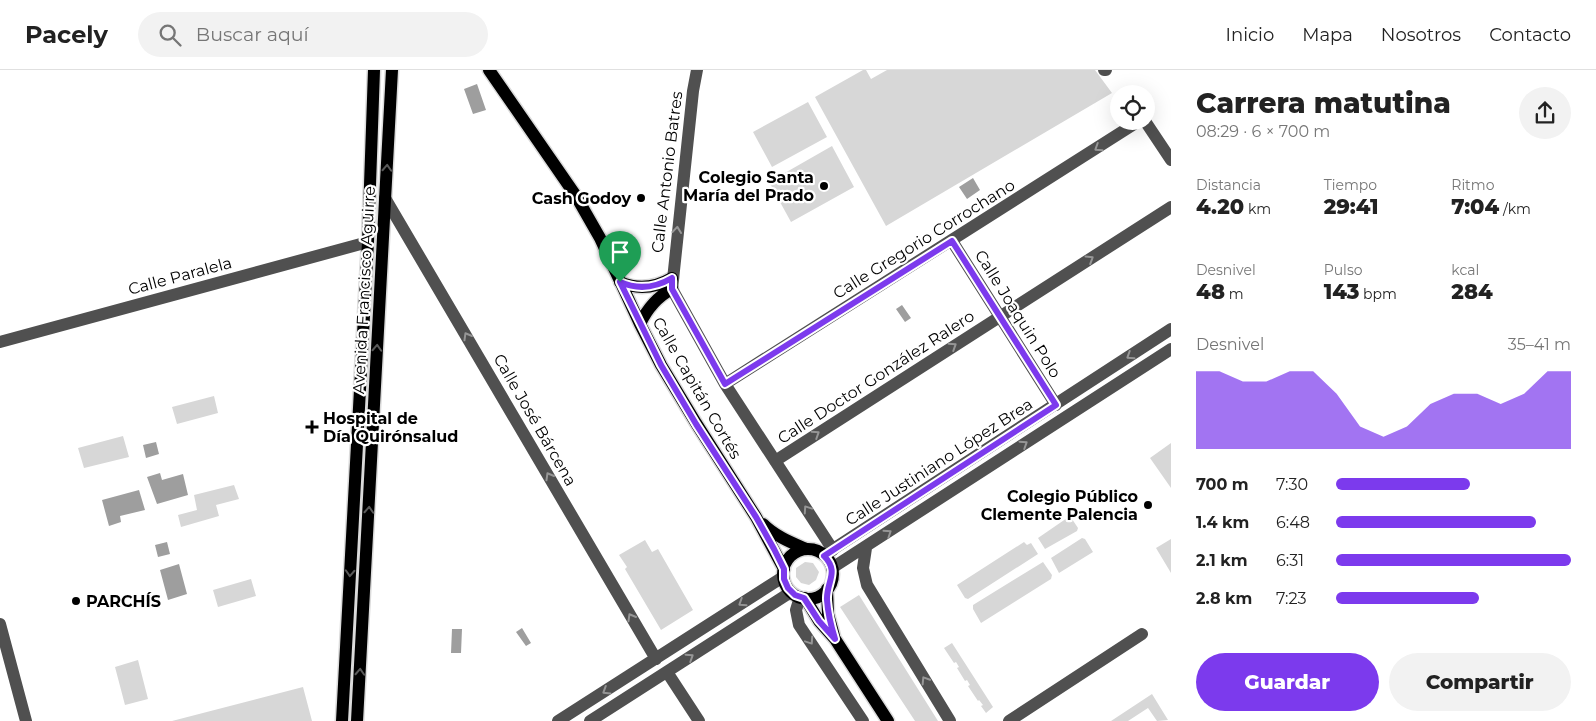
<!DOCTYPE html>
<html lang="es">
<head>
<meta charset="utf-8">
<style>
	:root { --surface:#fff; --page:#f2f2f2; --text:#222; --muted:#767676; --line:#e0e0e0; --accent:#7c3aed }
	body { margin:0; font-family:Montserrat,sans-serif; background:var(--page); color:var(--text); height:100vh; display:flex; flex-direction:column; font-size:19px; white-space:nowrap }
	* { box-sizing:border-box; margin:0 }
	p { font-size:16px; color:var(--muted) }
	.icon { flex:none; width:28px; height:28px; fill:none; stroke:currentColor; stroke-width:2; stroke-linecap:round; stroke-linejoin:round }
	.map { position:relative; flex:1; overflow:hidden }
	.drawer { display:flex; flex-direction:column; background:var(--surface); width:425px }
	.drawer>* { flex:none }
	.fabs { position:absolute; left:1110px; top:15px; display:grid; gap:10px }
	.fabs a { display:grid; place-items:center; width:45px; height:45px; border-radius:50%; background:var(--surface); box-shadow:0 5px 20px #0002; font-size:25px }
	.pin { position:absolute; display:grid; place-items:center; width:42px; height:42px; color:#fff; margin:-51px -21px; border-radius:50% 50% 50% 0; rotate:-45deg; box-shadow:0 0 5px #0007 }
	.pin .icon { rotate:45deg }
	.round { display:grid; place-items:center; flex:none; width:52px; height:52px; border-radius:26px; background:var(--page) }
	.head { display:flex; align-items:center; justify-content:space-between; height:85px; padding:0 25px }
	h1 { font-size:28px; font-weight:800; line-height:38px }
	.figures { display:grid; grid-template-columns:repeat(3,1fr); gap:8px; height:85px; padding:5px 25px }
	.figures div { display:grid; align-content:center }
	.figures b { font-size:21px; font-weight:800 }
	.figures small { font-size:14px; font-weight:400 }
	.figures p { font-size:14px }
	.chart { height:140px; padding:10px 25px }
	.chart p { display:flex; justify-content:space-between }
	.chart svg { width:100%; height:90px; margin-top:5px; fill:var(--accent); opacity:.7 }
	.cta { display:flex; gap:10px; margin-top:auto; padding:10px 25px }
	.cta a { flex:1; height:58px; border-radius:30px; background:var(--accent); color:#fff; font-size:20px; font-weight:800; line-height:58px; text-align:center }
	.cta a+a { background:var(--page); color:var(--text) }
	ul { padding:0 25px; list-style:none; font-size:16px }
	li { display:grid; grid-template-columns:80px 60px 1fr; align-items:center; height:38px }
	li i { height:12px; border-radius:6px; background:var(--accent) }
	header { display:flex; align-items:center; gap:30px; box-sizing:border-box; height:70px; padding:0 25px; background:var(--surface); border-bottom:1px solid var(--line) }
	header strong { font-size:24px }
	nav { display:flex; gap:28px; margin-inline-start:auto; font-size:18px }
	.search { width:350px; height:45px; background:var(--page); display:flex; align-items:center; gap:12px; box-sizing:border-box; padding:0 18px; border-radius:28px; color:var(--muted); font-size:19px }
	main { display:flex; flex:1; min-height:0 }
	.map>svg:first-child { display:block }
	.green { fill:#d7d7d7 }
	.water { fill:#9e9e9e }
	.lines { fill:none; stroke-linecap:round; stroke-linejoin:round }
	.major-casing { stroke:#dbdbdb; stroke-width:15 }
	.minor { stroke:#505050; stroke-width:12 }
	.major { stroke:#000; stroke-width:12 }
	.oneway { stroke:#969696 }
	.oneway2 { stroke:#595959 }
	.route-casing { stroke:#fff; stroke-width:10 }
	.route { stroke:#7c3aed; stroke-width:6 }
	.poi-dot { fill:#000; stroke:#fff; stroke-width:2 }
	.labels { text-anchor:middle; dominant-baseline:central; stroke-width:4.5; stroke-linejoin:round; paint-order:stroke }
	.street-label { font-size:16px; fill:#000; stroke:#fff }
	.poi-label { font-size:16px; font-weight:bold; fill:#000; stroke:#fff; text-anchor:end }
</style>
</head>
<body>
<header>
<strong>Pacely</strong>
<div class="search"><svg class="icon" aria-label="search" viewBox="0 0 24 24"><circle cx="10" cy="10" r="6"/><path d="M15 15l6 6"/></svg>Buscar aquí</div>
<nav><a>Inicio</a><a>Mapa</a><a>Nosotros</a><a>Contacto</a></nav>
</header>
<main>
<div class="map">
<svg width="1171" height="651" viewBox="0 0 1171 651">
	<rect width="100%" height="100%" fill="#fff"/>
	<path class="green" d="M863 0H866L871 9 887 0H1095L1112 23 886 156 815 27Z
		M808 32 827 67 772 97 753 62Z
		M832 76 854 117 791 152 769 112Z
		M214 326 218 343 177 354 172 337Z
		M123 366 129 387 84 398 78 378Z
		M1171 373V418L1150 388Z
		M234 415 239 429 216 435 219 446 181 457 178 445 197 440 194 425Z
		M1070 446 1078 458 1077 461 1045 479 1038 468Z
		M1082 468 1085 469 1093 482 1059 503 1051 488Z
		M1171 469V503L1156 478Z
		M645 470 652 482 658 479 693 540 661 560 625 499 627 497 619 485Z
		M1024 472 1027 475 1031 473 1038 484 968 529 965 528 957 515Z
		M805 492 813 493 819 502 816 510 809 515 801 513 796 507V498Z
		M1043 492 1052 505 1051 509 981 553 973 539V535Z
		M251 509 256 526 218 537 213 520Z
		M859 525 938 651H915L840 537Z
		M952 573 993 637 986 643 981 636 983 635 979 630 978 631 968 616 970 615 967 610 965 611 957 598 959 597 956 592 954 593 944 578Z
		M138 590 148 629 125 635 115 597Z
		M303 617 312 651H172Z
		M1152 624 1168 650 1157 651 1148 638 1128 651H1111Z"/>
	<path class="water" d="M477 14 486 40 473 44 464 19Z
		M973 108 980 120 967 129 959 117Z
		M902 235 911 248 905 252 896 239Z
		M156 372 159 384 146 388 143 375Z
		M160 403 162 410 183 404 188 425 157 434 147 407Z
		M139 420 145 440 120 446 121 452 109 456 102 430Z
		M167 472 170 484 158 487 155 475Z
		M179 494 187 524 168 530 160 500Z
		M522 558 531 573 526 576 516 562Z
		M452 559H462L461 583H451Z"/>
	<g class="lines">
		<defs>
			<path id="major" d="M489 0 576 126 600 168 640 254 661 295 696 353 756 447 784 499
				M620 212C638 220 655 218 672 208
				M640 254C647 239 657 227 672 219
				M763 454C775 466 790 472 806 479
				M783 504a25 25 0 1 1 50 0a25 25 0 1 1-50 0Z
				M827 519 828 544 834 566
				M805 528 819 551 835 569 888 651
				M342 651 368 172 374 0
				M357 651 392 0"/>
		</defs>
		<use href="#major" class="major-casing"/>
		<path class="minor" d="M697 0 693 21 672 219 725 314 833 480
			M1104 0H1106
			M1145 51 1171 90
			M385 128 656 589
			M952 171 1056 335
			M0 272 368 172
			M725 314 1139 51
			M775 391 1171 137
			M866 478 863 498 867 515 950 651
			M824 485 1171 259
			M832 498 1171 279
			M800 527 796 540 799 555 863 651
			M0 554 26 651
			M667 602 699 651
			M558 651 783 507
			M590 651 791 522
			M1009 651 1142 564"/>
		<use href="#major" class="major"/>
	</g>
	<defs><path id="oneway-chevron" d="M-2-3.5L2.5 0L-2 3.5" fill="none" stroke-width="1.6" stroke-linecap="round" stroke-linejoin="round" transform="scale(1.25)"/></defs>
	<g class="oneway">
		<use href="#oneway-chevron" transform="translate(1098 78) rotate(147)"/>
		<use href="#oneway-chevron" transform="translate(677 160) rotate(-84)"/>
		<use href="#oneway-chevron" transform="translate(1090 189) rotate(-32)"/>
		<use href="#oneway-chevron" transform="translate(467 266) rotate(-120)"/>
		<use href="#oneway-chevron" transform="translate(953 276) rotate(-33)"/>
		<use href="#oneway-chevron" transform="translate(1130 286) rotate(147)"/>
		<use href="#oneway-chevron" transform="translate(816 364) rotate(-33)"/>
		<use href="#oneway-chevron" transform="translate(1024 374) rotate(-33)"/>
		<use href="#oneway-chevron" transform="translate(549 406) rotate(-120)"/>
		<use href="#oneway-chevron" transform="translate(807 439) rotate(-124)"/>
		<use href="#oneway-chevron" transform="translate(888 463) rotate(-34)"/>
		<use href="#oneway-chevron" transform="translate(742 533) rotate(147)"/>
		<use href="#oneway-chevron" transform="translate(631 547) rotate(-120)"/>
		<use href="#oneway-chevron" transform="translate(810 571) rotate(56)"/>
		<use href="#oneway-chevron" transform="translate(690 587) rotate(-33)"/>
		<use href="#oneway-chevron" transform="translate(925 610) rotate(-122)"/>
		<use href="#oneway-chevron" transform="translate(606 621) rotate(148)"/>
	</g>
	<g class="oneway2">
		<use href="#oneway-chevron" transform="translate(387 98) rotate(-87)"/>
		<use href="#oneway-chevron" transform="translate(377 278) rotate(-87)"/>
		<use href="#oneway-chevron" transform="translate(369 440) rotate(-87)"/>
		<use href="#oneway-chevron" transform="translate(350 503) rotate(93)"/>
		<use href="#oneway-chevron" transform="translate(360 602) rotate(-87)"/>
	</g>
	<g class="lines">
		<defs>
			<path id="route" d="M952 171 1056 335 824 486C840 502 826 512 827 530 828 544 831 556 835 569L819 551 804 528 795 525 788 518 784 509V499L774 479 756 447 696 354 661 295 620 212C638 220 655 218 672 208V219L725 314Z"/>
		</defs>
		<use href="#route" class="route-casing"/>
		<use href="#route" class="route"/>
	</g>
	<g class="poi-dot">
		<circle cx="824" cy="116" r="5"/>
		<circle cx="641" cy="128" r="5"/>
		<path d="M309.5 349.5h5v5h5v5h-5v5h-5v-5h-5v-5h5z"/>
		<circle cx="1148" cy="435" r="5"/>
		<circle cx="76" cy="531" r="5"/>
	</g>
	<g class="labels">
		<g class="street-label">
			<text transform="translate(667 102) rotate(-83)">Calle Antonio Batres</text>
			<text transform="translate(924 169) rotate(-32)">Calle Gregorio Corrochano</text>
			<text transform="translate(180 206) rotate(-15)">Calle Paralela</text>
			<text transform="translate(364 220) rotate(-87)">Avenida Francisco Aguirre</text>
			<text transform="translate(1018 244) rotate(58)">Calle Joaquin Polo</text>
			<text transform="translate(876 307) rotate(-33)">Calle Doctor González Ralero</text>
			<text transform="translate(697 318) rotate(60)">Calle Capitán Cortés</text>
			<text transform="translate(535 350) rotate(60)">Calle José Bárcena</text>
			<text transform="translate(939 392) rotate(-33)">Calle Justiniano López Brea</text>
		</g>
		<g class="poi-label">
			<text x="814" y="107">Colegio Santa<tspan x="814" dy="18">María del Prado</tspan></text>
			<text x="631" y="128">Cash Godoy</text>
			<text x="323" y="348" text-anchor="start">Hospital de<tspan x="323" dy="18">Día Quirónsalud</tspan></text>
			<text x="1138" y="426">Colegio Público<tspan x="1138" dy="18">Clemente Palencia</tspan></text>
			<text x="86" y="531" text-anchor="start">PARCHÍS</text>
		</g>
	</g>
</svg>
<div class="fabs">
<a><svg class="icon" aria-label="locate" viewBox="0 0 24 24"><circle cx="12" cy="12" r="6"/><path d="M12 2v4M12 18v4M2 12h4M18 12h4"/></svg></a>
</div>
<div class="pin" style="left:620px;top:212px;background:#1e9e55"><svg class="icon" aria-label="arrive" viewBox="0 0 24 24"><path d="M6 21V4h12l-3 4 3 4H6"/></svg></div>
</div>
<section class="drawer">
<div class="head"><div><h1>Carrera matutina</h1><p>08:29 · 6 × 700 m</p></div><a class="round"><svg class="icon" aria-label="share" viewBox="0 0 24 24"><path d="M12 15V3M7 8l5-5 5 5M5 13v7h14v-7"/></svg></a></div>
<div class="figures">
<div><p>Distancia</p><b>4.20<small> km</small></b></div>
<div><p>Tiempo</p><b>29:41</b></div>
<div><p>Ritmo</p><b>7:04<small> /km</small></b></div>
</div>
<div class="figures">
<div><p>Desnivel</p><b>48<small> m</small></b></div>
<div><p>Pulso</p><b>143<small> bpm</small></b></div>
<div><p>kcal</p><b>284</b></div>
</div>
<div class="chart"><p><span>Desnivel</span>35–41 m</p>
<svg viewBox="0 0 160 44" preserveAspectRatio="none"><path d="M0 44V6L10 6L20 11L30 11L40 6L50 6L60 17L70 33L80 38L90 33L100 22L110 17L120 17L130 22L140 17L150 6L160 6V44z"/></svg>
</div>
<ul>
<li><b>700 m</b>7:30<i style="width:57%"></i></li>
<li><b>1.4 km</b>6:48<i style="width:85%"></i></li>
<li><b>2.1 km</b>6:31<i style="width:100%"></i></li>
<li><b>2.8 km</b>7:23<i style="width:61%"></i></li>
</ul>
<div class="cta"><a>Guardar</a><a>Compartir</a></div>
</section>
</main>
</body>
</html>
